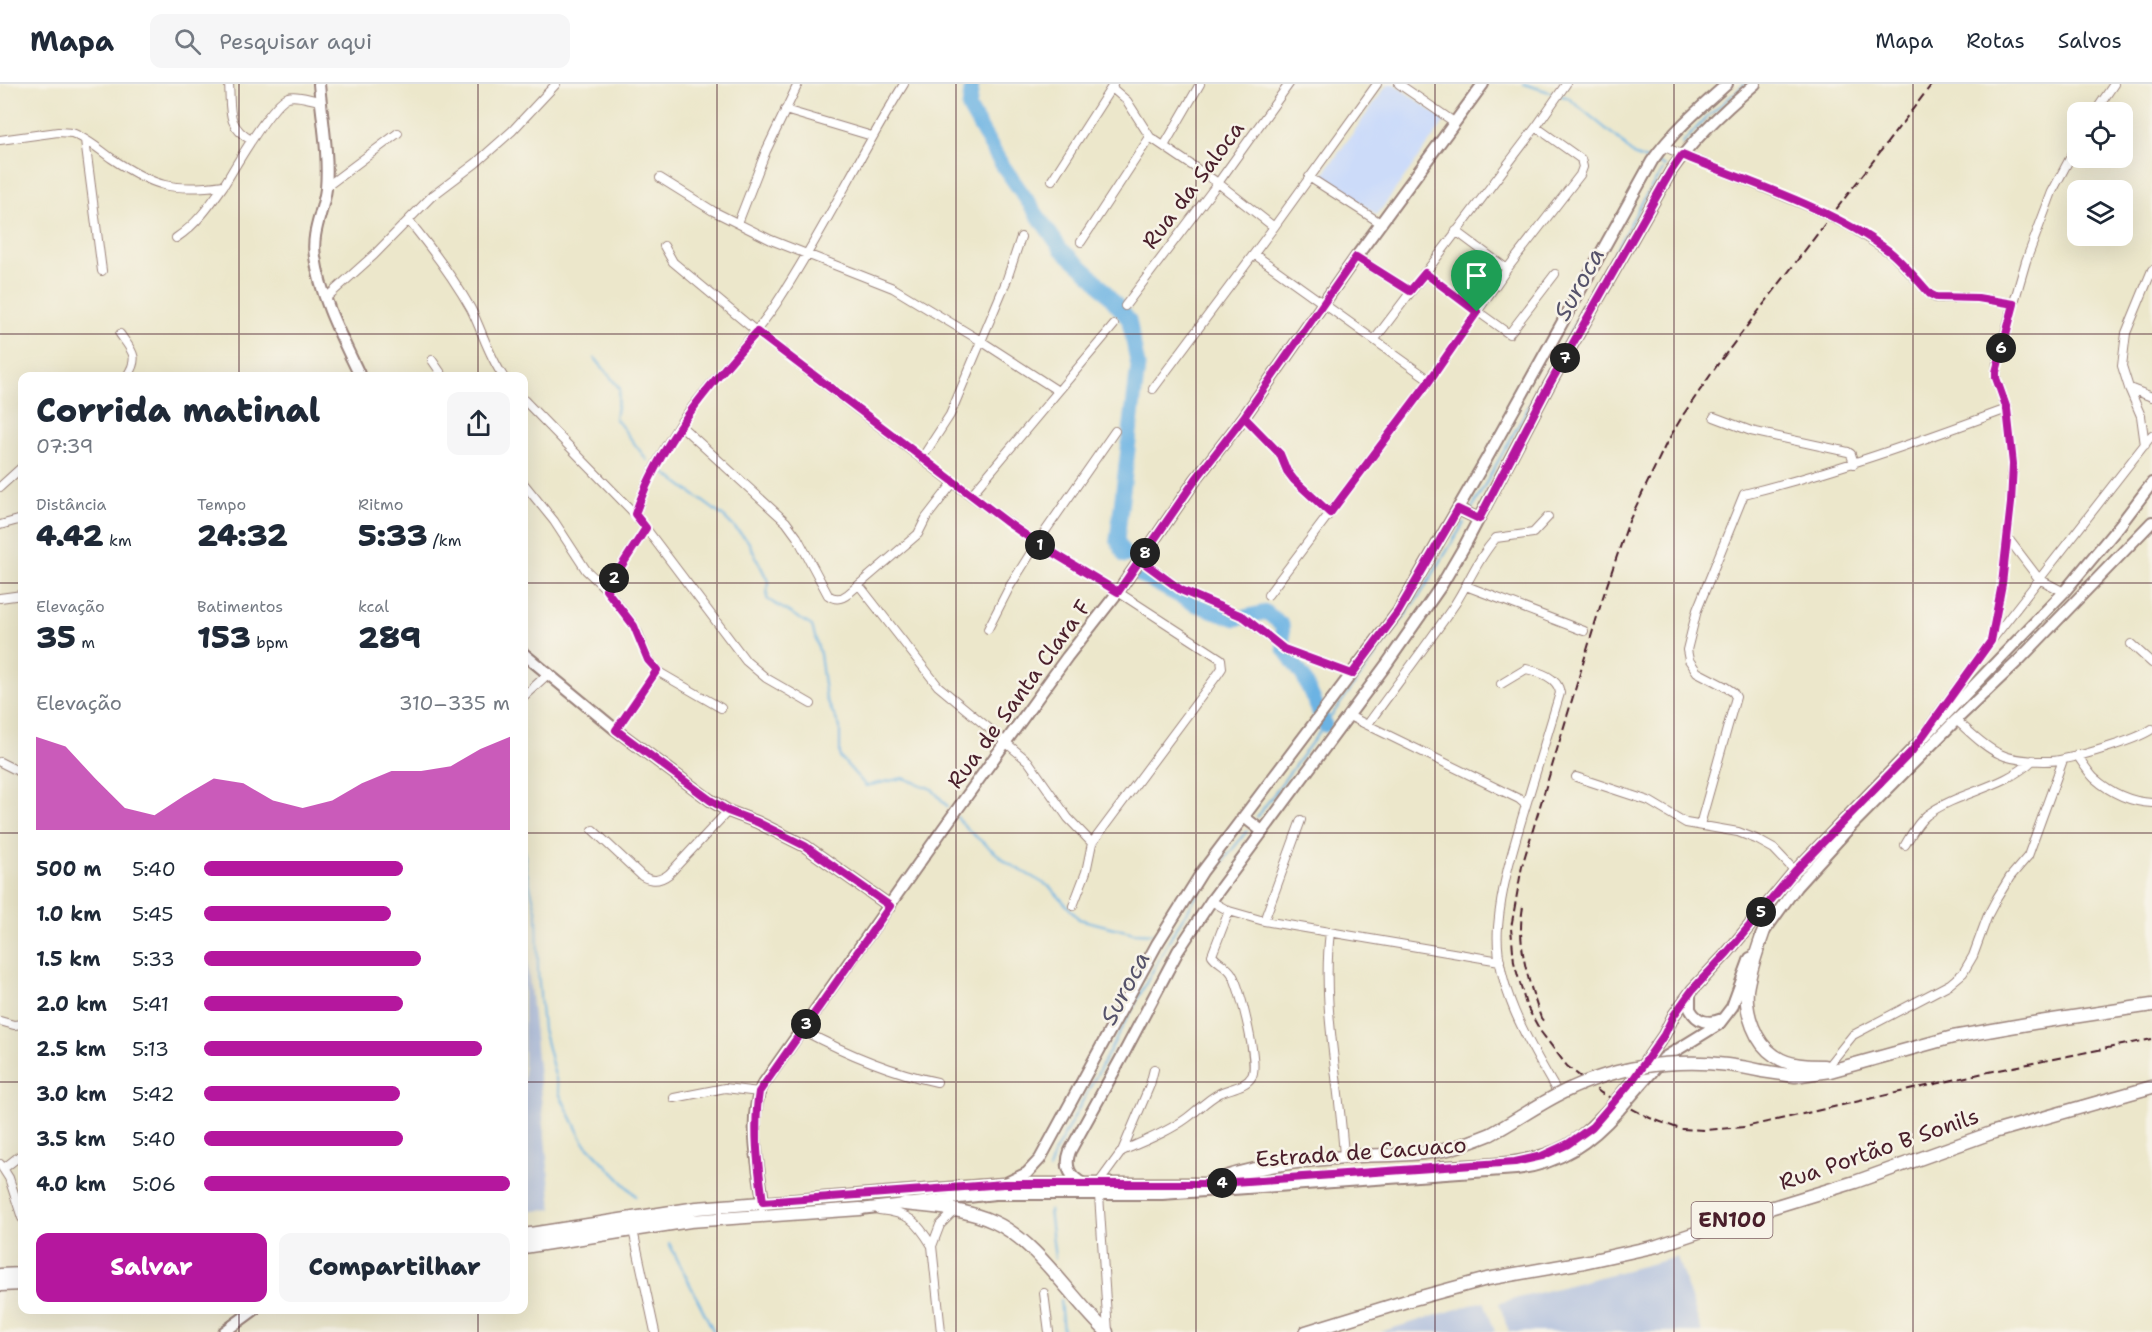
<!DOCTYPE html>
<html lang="pt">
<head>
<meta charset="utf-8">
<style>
	:root { --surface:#fff; --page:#f6f6f7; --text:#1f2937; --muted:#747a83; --line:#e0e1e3; --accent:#b5179e }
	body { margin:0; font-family:"Shantell Sans",sans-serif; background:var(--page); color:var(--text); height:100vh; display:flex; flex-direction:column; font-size:22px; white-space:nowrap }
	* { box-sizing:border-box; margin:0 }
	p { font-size:20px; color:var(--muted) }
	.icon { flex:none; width:33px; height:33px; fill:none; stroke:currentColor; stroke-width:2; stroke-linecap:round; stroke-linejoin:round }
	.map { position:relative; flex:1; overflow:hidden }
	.sheet { position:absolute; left:18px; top:288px; width:510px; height:942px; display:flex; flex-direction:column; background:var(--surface); border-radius:12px; box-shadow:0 6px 24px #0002 }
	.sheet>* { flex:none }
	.buttons { position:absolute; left:2067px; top:18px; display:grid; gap:12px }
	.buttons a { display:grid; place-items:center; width:66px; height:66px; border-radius:12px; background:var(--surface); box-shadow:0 6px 24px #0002; font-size:30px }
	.pin { position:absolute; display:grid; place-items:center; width:51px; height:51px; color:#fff; margin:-62px -26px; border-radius:50% 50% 50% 0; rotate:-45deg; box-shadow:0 0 6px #0007 }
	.pin .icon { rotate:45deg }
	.km { position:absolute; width:30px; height:30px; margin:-15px; border-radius:50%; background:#222; color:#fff; font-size:16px; line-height:30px; text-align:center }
	.round { display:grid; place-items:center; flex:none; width:63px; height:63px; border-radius:12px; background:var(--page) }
	.overview { display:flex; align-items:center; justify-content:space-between; height:102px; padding:0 18px }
	h1 { font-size:33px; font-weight:800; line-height:45px }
	.stats { display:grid; grid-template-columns:repeat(3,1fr); gap:9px; height:102px; padding:6px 18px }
	.stats div { display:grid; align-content:center }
	.stats b { font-size:30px; font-weight:800 }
	.stats small { font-size:16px; font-weight:400 }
	.stats p { font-size:16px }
	.chart { height:168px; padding:12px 18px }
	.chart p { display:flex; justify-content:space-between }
	.chart svg { width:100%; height:108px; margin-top:6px; fill:var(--accent); opacity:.7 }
	.primary-button { display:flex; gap:12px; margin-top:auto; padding:12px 18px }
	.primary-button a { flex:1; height:69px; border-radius:12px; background:var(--accent); color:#fff; font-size:24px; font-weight:800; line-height:69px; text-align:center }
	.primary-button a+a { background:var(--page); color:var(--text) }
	ul { padding:0 18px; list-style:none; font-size:20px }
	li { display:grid; grid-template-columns:96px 72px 1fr; align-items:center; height:45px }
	li i { height:15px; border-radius:8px; background:var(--accent) }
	header { display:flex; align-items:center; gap:36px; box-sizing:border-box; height:84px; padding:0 30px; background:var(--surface); border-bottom:2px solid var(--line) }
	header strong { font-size:28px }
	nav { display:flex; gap:33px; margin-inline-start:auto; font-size:21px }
	.search { width:420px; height:54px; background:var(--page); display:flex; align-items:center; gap:15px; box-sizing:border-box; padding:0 21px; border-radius:12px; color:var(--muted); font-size:22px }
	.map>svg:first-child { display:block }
	.built { fill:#ccdbf9 }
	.industrial { fill:#b8c5de }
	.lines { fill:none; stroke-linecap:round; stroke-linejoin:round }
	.stream { stroke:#6cb3e3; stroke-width:2 }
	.river { stroke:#6cb3e3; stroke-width:15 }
	.street-casing { stroke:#9b837b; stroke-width:10 }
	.secondary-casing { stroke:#9b837b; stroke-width:14 }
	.primary-casing { stroke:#9b837b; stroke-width:15 }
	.street { stroke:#fff; stroke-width:8 }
	.secondary { stroke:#fff; stroke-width:10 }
	.primary { stroke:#fff; stroke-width:12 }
	.rail { stroke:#4a1f2b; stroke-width:2; stroke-dasharray:9 4.5; stroke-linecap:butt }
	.secondary-bridge-casing { stroke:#9b837b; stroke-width:14; stroke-linecap:butt }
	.primary-bridge-casing { stroke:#9b837b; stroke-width:15; stroke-linecap:butt }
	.secondary-bridge { stroke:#fff; stroke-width:10 }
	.primary-bridge { stroke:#fff; stroke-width:12 }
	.route-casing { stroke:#fff; stroke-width:12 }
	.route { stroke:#b5179e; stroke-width:8 }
	.grid { fill:none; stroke:#4a1f2b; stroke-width:1.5; stroke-opacity:0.55 }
	.labels { text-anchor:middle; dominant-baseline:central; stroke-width:5; stroke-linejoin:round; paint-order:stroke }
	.shield { fill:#f7f3e8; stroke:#7e5f64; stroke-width:1.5 }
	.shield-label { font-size:21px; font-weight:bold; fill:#4a1f2b }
	.street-label { font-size:22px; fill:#4a1f2b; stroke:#f7f3e8 }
	.water-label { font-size:24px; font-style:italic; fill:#56536b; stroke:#f7f3e8 }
</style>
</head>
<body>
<header>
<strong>Mapa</strong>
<div class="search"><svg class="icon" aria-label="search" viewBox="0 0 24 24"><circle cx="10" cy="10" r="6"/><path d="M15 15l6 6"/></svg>Pesquisar aqui</div>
<nav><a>Mapa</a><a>Rotas</a><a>Salvos</a></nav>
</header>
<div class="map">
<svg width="2152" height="1248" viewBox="0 0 2152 1248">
	<rect width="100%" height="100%" fill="#f7f3e8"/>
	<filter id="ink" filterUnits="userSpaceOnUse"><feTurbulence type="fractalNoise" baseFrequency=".0167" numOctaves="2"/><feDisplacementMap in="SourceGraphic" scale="12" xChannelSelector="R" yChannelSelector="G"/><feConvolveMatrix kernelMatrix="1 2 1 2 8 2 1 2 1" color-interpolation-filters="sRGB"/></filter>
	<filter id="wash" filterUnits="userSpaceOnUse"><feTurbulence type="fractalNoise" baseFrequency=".008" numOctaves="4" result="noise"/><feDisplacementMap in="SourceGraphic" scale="24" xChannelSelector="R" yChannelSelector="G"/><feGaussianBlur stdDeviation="1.35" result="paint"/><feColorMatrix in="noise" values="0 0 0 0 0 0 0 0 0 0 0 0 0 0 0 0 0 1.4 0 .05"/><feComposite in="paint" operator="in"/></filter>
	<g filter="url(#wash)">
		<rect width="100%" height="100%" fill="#ece7cb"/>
		<path class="built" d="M1388 0H1394L1445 37 1377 131 1322 92Z"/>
		<path class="industrial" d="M524 842 552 1125 524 1128Z
			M1677 1173 1702 1248H1509L1499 1219Z
			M1484 1217 1495 1248H1380Z"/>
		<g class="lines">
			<path class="stream" d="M1524 0 1556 10
				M1561 12 1567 13 1622 58 1633 71 1649 77
				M1682 60 1705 35 1745 0
				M1655 78 1665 82
				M595 274 620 305 615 334 647 376
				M658 384 724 433 748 457 768 497 767 515 812 542 820 570 826 615 840 643V673L866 702 903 694 932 705 947 722
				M1471 426 1648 108 1663 86
				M957 733 969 747 1008 779 1050 803 1079 835 1134 849 1158 850
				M1257 733 1420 511 1464 439
				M524 765 526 785 537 830 538 888 543 945 560 1011 583 1057 636 1112
				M1049 1086 1054 1070 1172 851 1201 805 1247 747
				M1049 1126 1055 1174
				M669 1159 714 1248
				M1060 1216 1063 1248"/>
			<path class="river" d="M972 0 969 24 999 76 1061 165 1094 194 1129 236 1138 282 1117 456 1125 472
				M1140 491 1194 520 1236 535 1266 528 1282 541 1284 565 1303 592 1325 641"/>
		</g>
	</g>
	<g filter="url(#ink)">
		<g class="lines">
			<defs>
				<path id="street" d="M229 0C231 25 226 42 251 56
					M1399 0 1454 38
					M1112 4 1127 17 1150 53 1218 99 1274 143
					M785 26 872 52
					M2095 28 2114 0
					M0 56 58 48 72 49C86 54 99 65 111 74 154 103 173 108 224 101 235 83 271 20 288 13 297 10 311 16 320 17
					M85 56 102 187
					M1164 62 1200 0
					M1662 62 1817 126 1851 143 1892 170 1930 210 1936 214H1978L2014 220
					M1309 93 1382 140
					M660 94 713 127 771 156 893 204 981 257 1058 307
					M1052 96 1113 1
					M326 103 398 49
					M409 137C432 165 453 193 471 225 482 247 489 272 503 292
					M738 139 766 67 798 0
					M1456 147 1507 185
					M176 154C197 140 210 121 224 101
					M1081 158 1150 53
					M664 162 673 178 757 248 953 399 1037 459 1118 508 1221 575 1222 584 1218 590 1092 759 1086 788 1073 822
					M1254 170 1430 296
					M1356 173 1410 207
					M1424 189 1509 250 1555 190
					M326 214 374 171 431 113 476 79 512 47 556 0
					M1125 222 1218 99 1289 0
					M120 250C132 267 140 273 127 292
					M1375 255 1536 43 1566 0
					M432 276 443 292
					M2129 304 2152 313
					M1153 305 1274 143 1377 0
					M524 316 635 430 746 577 766 594 811 620
					M1244 333 1280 370 1287 387 1294 396 1330 429
					M1714 333 1751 347 1848 368 1851 370 1854 380
					M680 341 786 438 797 453 828 511C835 516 842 515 848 510L918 450 926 434 953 399
					M2145 361 2141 332 2129 304 2122 282 2126 249 2152 186
					M922 374 950 331 1006 198 1021 153
					M524 400 554 437 586 486 606 505 630 536 638 549 648 576 657 587 616 646
					M0 403 22 383
					M971 411 1114 241
					M635 430C646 399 661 368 679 341 709 298 747 263 776 220 823 149 859 72 904 0
					M0 441 22 435
					M2007 453 2039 495 2064 508
					M1140 476 1181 506 1243 533 1284 565 1352 590
					M859 501 938 602 1028 677 1068 734 1092 759
					M1466 502 1584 547
					M606 505 646 444
					M1268 511 1430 296 1507 185 1580 91 1583 83 1581 75 1536 43
					M0 514 22 511
					M988 545 1010 502 1037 459 1115 347
					M1991 557 2002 500 2011 419 2013 380 2007 325 1996 294 1997 277 2026 177 2052 108 2078 59
					M2131 560 2152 579
					M657 587 721 624
					M1501 600 1526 585C1539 588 1558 593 1560 609L1526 721
					M524 612 549 589
					M1347 631 1519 715 1526 721C1514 761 1501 802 1498 843 1493 901 1531 963 1559 1011
					M1956 636C1969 647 1984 663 2000 670 2013 677 2050 679 2064 675 2084 671 2137 656 2152 645
					M1368 640C1397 600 1427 561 1455 520 1469 498 1478 474 1496 454L1533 449 1548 433
					M1930 641 1991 557 2152 351
					M2077 671C2082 678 2088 688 2094 694 2111 709 2131 718 2152 719
					M0 678 22 689
					M1576 693 1649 717 1686 739 1738 748 1756 755 1774 765 1795 787
					M1700 741 1736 613 1733 608 1724 602 1697 588 1689 576 1687 566 1697 526 1744 410C1834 388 1920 357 2007 325
					M593 746 642 792C652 798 660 797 669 790L728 727
					M1905 761C1911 751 1917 739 1927 731 1959 707 2003 705 2033 676
					M1211 817 1229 827 1264 837 1500 877
					M1264 837 1301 736
					M1330 848C1321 923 1340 998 1344 1073
					M0 937 14 941 22 940
					M802 946C845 969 889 988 937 998
					M1828 982 1853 951 1950 900 1963 889 1973 872 1988 831 1997 814 2010 793 2028 772 2063 676
					M674 1014 725 1004 759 1008
					M1122 1067C1144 1057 1168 1048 1187 1034 1199 1025 1208 1015 1220 1009 1230 1004 1246 1003 1252 992 1259 979 1240 903 1232 890 1227 881 1217 879 1212 871L1229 827
					M0 1080 9 1094 22 1134
					M3 1085 22 1070
					M1098 1100 1122 1067 1150 1001 1154 985
					M1099 1111 1108 1248
					M879 1126C909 1129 917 1137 932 1162
					M633 1146 655 1248
					M1044 1209 1049 1248
					M941 1248 932 1162 940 1141 951 1130 956 1127"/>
				<path id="secondary" d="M319 0C322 34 329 71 326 105 323 129 311 148 315 173 321 215 342 254 360 292
					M1458 425 1479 435
					M524 570 616 646 710 716 728 727 757 738 805 762 890 822
					M1244 733 1262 747
					M1761 852 1796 803 1852 741 1956 636 2019 576 2152 438
					M1690 910V925C1697 938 1708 941 1722 935
					M1632 997 1664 951 1674 931 1693 905 1727 869 1795 787 2064 508 2120 441 2152 399
					M1639 1003 1664 974 1719 940 1732 923 1750 874
					M1440 1083C1482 1080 1530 1082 1568 1061 1585 1050 1599 1035 1613 1020
					M1215 1099 1281 1095
					M1004 1100 1027 1089 1040 1075 1157 860 1202 788 1398 528 1487 374 1652 77C1673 47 1700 24 1727 0
					M1084 1100C1070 1093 1064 1083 1070 1067L1123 971 1178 867 1211 817 1386 581 1441 502 1465 461 1548 303 1671 87C1694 54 1724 26 1755 0
					M763 1118C759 1085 747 1033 762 1002L943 745 1067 573 1118 508 1196 395 1244 333 1356 173 1483 0
					M860 1125 995 1110H1162L1516 1085C1560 1080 1591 1058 1619 1026
					M224 1248 254 1226"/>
				<path id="primary" d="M1765 844C1758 864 1750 885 1747 906 1745 929 1755 959 1775 972 1789 982 1808 982 1824 982
					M1762 987 1795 992 1808 990 1830 987 1953 953 2033 939 2152 921
					M904 1120C935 1123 966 1125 994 1138 1038 1158 1072 1216 1107 1248
					M524 1151 697 1124 1004 1100H1205C1248 1083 1297 1077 1344 1073 1377 1070 1412 1073 1444 1066 1461 1062 1476 1056 1491 1050
					M524 1163 690 1137 860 1125
					M0 1191 22 1190
					M0 1201 22 1200
					M1306 1248 1410 1216 1487 1195 1584 1178 1657 1162 1770 1124 1855 1098 1994 1048 2152 1003"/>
			</defs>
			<use href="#street" class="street-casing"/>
			<use href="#secondary" class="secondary-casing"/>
			<use href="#primary" class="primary-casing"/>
			<use href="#street" class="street"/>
			<use href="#secondary" class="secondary"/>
			<use href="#primary" class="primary"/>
			<path class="rail" d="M1932 0 1718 280 1683 331 1666 360 1629 437 1603 513 1522 782 1511 844 1514 878 1526 921 1541 948 1567 982 1601 1009 1650 1034 1680 1045 1706 1046 1745 1043 1984 989 2152 955
				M1523 823C1516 861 1529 899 1541 934L1545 939"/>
			<defs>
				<path id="secondary-bridge" d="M1613 1020 1632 997
					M1619 1026 1639 1003"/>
				<path id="primary-bridge" d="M1491 1050C1519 1035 1544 1016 1572 1004 1631 977 1700 972 1762 987"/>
			</defs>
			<use href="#secondary-bridge" class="secondary-bridge-casing"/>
			<use href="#primary-bridge" class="primary-bridge-casing"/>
			<use href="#secondary-bridge" class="secondary-bridge"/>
			<use href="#primary-bridge" class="primary-bridge"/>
		</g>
	</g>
	<g class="lines" filter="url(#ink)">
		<defs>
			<path id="route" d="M1477 228 1425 189 1410 207 1356 173 1244 333 1196 395 1118 508 1037 459 1008 439 757 248C707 303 660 359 635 430L646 444 606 506 634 542 648 576 657 586 616 646 710 716 728 727 757 738 805 762 890 822 759 1008C753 1045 758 1081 763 1118L1004 1100H1205L1515 1078 1542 1072 1568 1060 1592 1043 1632 997 1664 951 1674 931 1693 905 1727 869 1795 787 1912 667 1991 557 2002 500 2011 419 2013 380 2007 325 1996 294V288L2014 220 1978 214 1936 213 1930 210C1917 196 1904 179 1889 167 1832 124 1748 98 1682 71L1671 87 1548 303 1479 435 1458 425 1398 528 1352 590 1284 565 1244 533 1181 506 1140 476 1196 395 1244 333 1280 370 1287 387 1294 396 1330 429 1430 296 1477 228"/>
		</defs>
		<use href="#route" class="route-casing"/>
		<use href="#route" class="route"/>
	</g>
	<path class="grid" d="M239 0V292M478 0V292M717 0V1248M956 0V1248M1196 0V1248M1435 0V1248M1674 0V1248M1913 0V1248M0 250H2152M0 499H22M524 499H2152M0 749H22M524 749H2152M0 998H22M524 998H2152M239 1226V1248M478 1226V1248"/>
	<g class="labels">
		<rect class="shield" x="1691.5" y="1118" width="81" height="36" rx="4.5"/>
		<g class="shield-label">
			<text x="1732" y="1136">EN100</text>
		</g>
		<g class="street-label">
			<text transform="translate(1193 101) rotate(-53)">Rua da Saloca</text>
			<text transform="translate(1019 610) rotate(-54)">Rua de Santa Clara F</text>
			<text transform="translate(1879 1065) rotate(-19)">Rua Portão B Sonils</text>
			<text transform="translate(1361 1068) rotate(-4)">Estrada de Cacuaco</text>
		</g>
		<g class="water-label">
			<text transform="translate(1579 200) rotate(-61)">Suroca</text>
			<text transform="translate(1125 904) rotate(-62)">Suroca</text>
		</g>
	</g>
</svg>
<div class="buttons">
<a><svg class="icon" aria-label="locate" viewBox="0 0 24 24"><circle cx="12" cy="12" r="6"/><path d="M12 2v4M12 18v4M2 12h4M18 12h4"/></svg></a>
<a><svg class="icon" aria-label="layers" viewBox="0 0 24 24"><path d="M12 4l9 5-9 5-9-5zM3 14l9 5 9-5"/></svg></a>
</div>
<div class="pin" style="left:1477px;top:228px;background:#1e9e55"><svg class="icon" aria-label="arrive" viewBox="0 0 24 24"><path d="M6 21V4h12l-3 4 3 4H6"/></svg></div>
<b class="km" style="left:1040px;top:461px">1</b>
<b class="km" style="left:614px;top:494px">2</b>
<b class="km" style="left:806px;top:940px">3</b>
<b class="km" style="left:1222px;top:1099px">4</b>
<b class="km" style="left:1761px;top:828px">5</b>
<b class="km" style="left:2001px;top:264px">6</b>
<b class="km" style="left:1565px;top:274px">7</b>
<b class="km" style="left:1145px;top:469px">8</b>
<section class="sheet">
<div class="overview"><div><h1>Corrida matinal</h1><p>07:39</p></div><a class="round"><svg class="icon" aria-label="share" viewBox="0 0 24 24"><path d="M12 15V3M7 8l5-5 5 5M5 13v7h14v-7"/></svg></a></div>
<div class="stats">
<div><p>Distância</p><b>4.42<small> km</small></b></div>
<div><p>Tempo</p><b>24:32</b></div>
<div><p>Ritmo</p><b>5:33<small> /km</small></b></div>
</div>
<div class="stats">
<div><p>Elevação</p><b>35<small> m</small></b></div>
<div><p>Batimentos</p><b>153<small> bpm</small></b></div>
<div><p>kcal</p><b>289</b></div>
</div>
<div class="chart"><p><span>Elevação</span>310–335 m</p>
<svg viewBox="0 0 160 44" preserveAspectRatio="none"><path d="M0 44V6L10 10L20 23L30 35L40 38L50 30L60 23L70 25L80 32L90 35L100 32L110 25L120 20L130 20L140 18L150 11L160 6V44z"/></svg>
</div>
<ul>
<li><b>500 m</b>5:40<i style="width:65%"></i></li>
<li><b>1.0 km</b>5:45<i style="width:61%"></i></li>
<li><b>1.5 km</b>5:33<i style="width:71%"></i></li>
<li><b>2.0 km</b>5:41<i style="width:65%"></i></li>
<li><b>2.5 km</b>5:13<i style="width:91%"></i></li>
<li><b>3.0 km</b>5:42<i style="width:64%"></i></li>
<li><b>3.5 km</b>5:40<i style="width:65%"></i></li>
<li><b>4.0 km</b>5:06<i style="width:100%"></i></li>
</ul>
<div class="primary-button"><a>Salvar</a><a>Compartilhar</a></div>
</section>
</div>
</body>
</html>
